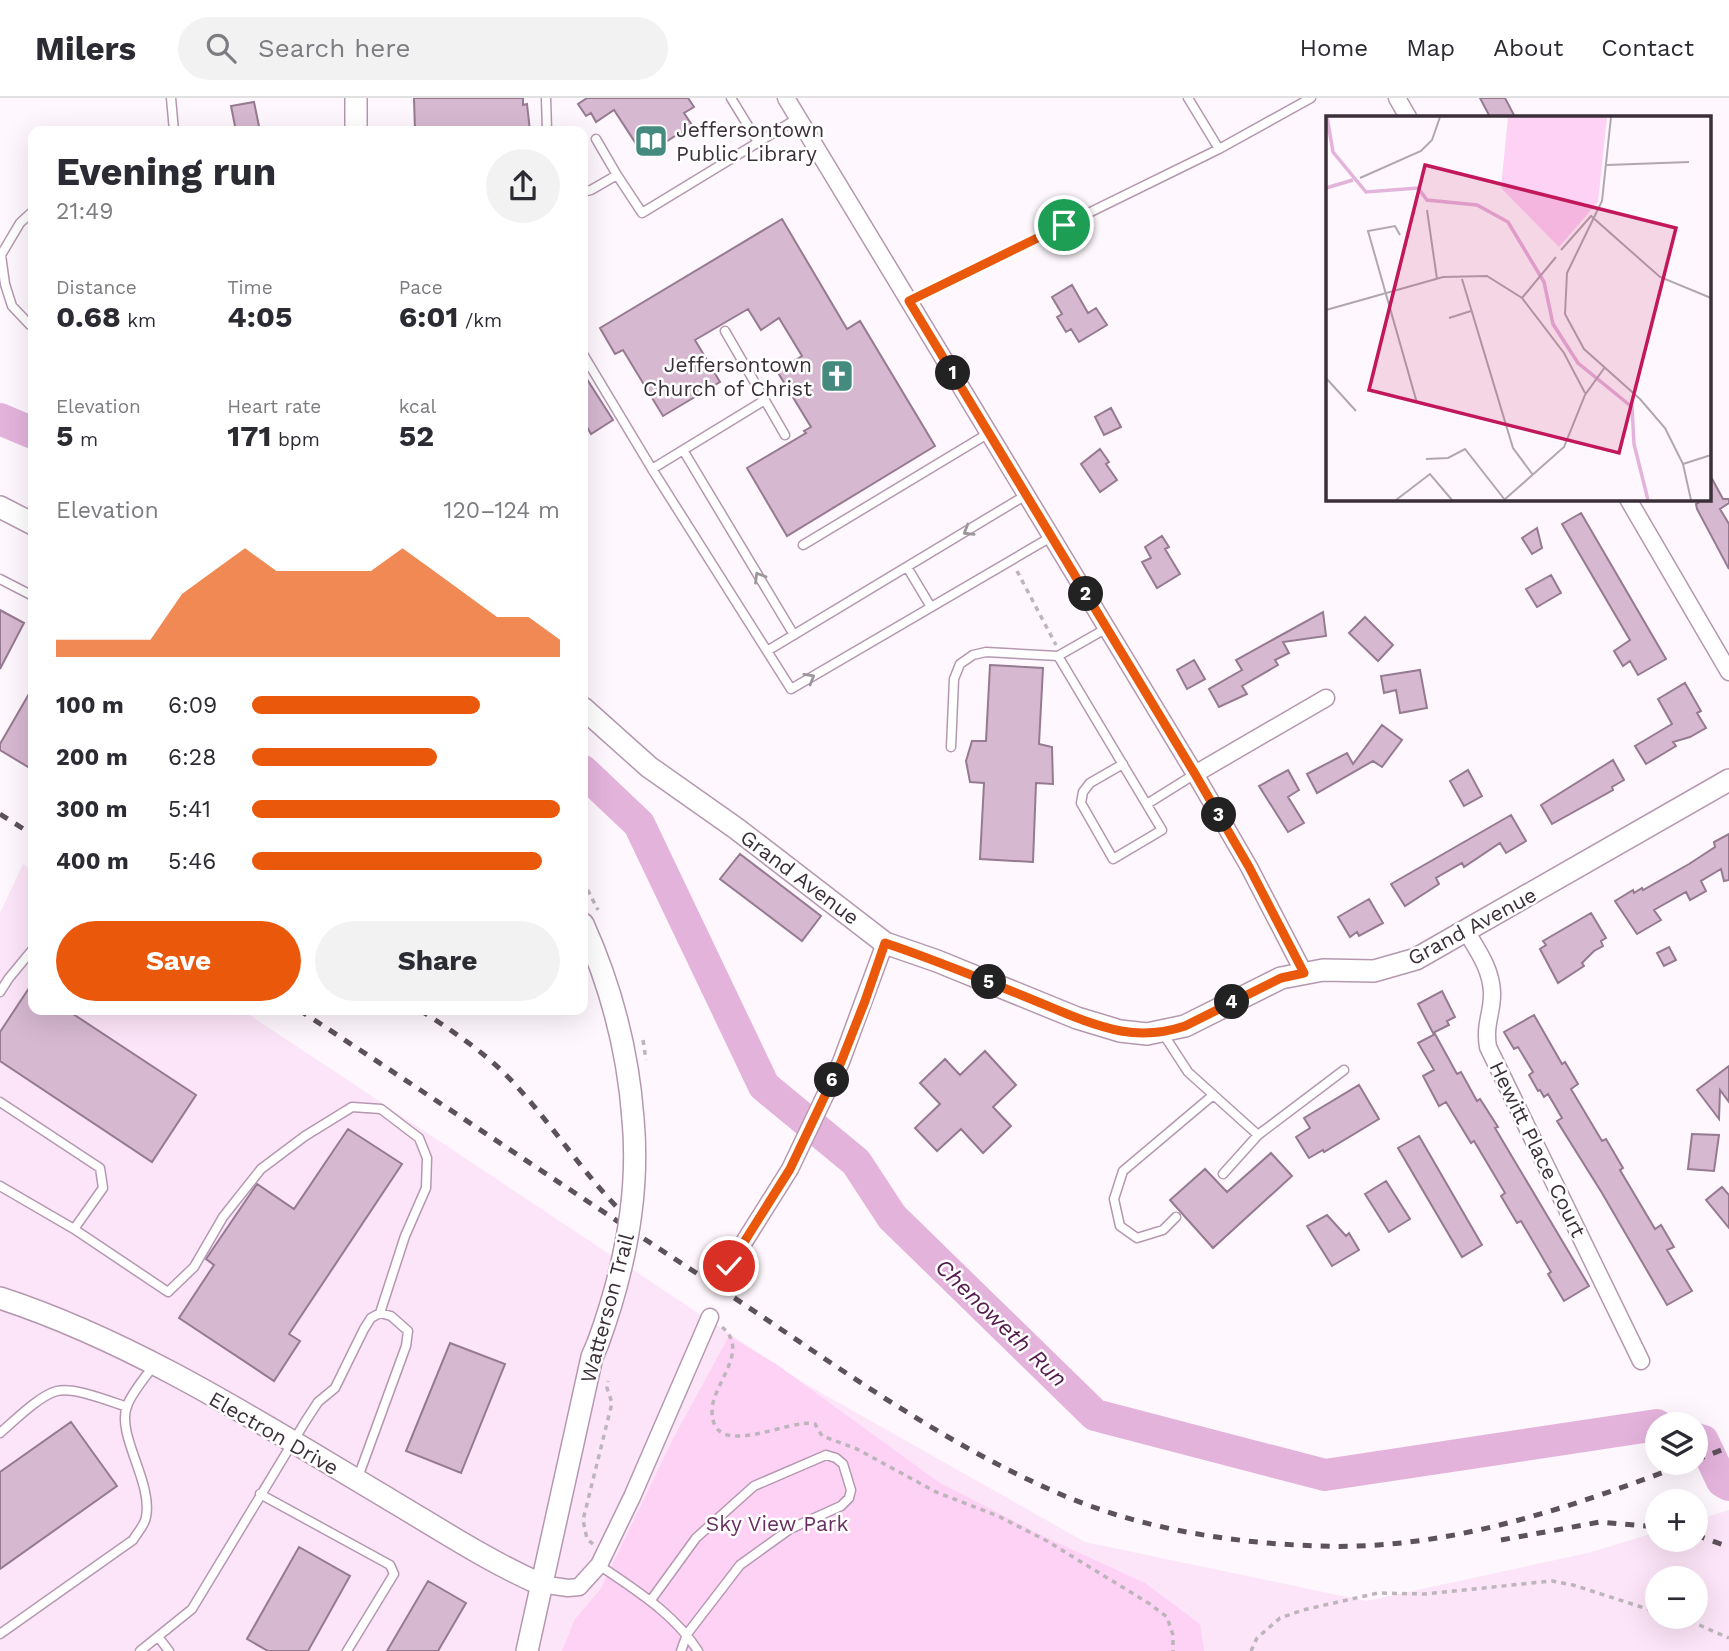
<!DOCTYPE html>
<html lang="en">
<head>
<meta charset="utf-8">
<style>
	:root { --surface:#fff; --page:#f2f2f3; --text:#2b2b33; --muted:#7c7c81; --line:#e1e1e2; --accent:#ea580c }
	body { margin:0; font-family:"Work Sans",sans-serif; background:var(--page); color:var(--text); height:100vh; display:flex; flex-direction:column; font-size:26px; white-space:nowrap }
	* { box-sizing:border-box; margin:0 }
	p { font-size:23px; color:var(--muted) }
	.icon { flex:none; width:38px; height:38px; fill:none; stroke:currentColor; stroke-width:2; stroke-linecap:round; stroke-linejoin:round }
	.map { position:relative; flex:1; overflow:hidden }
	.side { position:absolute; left:28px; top:28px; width:560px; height:889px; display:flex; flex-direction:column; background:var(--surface); border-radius:14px; box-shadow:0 7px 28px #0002 }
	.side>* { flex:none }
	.controls { position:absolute; left:1645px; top:1314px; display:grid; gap:14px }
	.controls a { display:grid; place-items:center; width:63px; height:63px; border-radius:50%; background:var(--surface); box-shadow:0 7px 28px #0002; font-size:35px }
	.pin { position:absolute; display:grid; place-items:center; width:60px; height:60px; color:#fff; margin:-30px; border:4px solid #fff; border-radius:50%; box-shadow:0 2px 7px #0007 }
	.km { position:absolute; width:35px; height:35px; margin:-18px; border-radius:50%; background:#222; color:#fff; font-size:19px; line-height:35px; text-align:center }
	.round { display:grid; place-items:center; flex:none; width:74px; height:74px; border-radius:37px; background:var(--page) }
	.overview { display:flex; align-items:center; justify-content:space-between; height:119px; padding:0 28px }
	h1 { font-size:38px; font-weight:700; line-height:52px }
	.metrics { display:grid; grid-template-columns:repeat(3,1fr); gap:10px; height:119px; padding:7px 28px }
	.metrics div { display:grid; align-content:center }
	.metrics b { font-size:30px; font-weight:700 }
	.metrics small { font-size:19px; font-weight:400 }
	.metrics p { font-size:19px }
	.chart { height:196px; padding:14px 28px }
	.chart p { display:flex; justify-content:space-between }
	.chart svg { width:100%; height:126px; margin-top:7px; fill:var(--accent); opacity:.7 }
	.primary-button { display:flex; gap:14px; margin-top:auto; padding:14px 28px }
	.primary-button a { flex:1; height:80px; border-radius:42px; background:var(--accent); color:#fff; font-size:28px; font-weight:700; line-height:80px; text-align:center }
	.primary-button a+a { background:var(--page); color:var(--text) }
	ul { padding:0 28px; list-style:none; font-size:23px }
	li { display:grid; grid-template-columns:112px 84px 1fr; align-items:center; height:52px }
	li i { height:18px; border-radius:9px; background:var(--accent) }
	header { display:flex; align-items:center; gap:42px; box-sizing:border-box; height:98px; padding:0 35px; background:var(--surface); border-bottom:2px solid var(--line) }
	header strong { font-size:33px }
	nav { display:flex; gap:38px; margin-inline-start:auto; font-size:24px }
	.search { width:490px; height:63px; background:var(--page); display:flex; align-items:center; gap:18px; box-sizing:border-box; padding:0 24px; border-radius:38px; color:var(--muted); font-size:26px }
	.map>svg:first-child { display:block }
	.built { fill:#fce5f8; fill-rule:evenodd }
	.green { fill:#fdd2f5 }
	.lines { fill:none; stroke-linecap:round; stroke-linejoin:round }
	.river { stroke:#e4b3dc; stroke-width:32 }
	.building { fill:#d6b8d1; stroke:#967a91; stroke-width:2 }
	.lane-casing { stroke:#b598b0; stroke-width:11 }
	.street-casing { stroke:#b598b0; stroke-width:19 }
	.secondary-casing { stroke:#b598b0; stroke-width:24 }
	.path { stroke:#bdb5bc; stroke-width:3.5; stroke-dasharray:5 5; stroke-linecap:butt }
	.lane { stroke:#fff; stroke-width:8 }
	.street { stroke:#fff; stroke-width:16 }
	.secondary { stroke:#fff; stroke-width:21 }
	.rail { stroke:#5d525b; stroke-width:5; stroke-dasharray:9 9; stroke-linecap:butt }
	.secondary-bridge-casing { stroke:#b598b0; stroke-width:24; stroke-linecap:butt }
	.secondary-bridge { stroke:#fff; stroke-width:21 }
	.oneway { stroke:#9d979c }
	.route-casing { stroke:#fff; stroke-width:14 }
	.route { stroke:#ea580c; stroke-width:9 }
	.labels { text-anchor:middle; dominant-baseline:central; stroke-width:5; stroke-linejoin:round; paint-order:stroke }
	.poi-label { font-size:21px; fill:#3b2f39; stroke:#fff; text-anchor:start }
	.street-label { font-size:21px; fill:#3b2f39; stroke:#fff }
	.park-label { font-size:21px; fill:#692f62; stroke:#fff }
	.water-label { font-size:23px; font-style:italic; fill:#541b4e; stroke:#fff }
	.inset-river { fill:none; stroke:#e4b3dc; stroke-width:3.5 }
	.inset-road { fill:none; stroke:#b0a7af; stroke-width:2 }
	.view { fill:#c2185b; fill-opacity:0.15; stroke:#c2185b; stroke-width:3.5 }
	.inset-edge { fill:none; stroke:#3b2f39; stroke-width:3.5 }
</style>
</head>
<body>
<header>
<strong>Milers</strong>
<div class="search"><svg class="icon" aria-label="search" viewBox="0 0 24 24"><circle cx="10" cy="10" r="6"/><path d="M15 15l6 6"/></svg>Search here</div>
<nav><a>Home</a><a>Map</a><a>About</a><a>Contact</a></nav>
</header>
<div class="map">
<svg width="1729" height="1553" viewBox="0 0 1729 1553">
	<rect width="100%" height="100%" fill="#fef7fd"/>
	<path class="built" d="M23 766 33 773V912H242L802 1284 1085 1444 1366 1503 1588 1455 1657 1434V1442H1696V1422L1729 1412V1553H0V815ZM1657 1480H1696V1519H1657Z"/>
	<path class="green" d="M729 1238 776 1266 940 1385 1047 1440 1145 1485 1200 1526 1204 1553H562L575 1521 600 1492 674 1339Z"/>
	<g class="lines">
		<path class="river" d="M0 321 33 335
			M583 673 639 726 764 988 856 1064 892 1119 1095 1317 1325 1377 1657 1327
			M1696 1341 1703 1343 1722 1383 1729 1387"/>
	</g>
	<path class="building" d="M414 0H523V7L527 6 530 33H415Z
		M587 0H688L694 9 684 15 692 27 644 58 614 12 596 24 591 15 586 18 578 6Z
		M1480 0H1505L1515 19H1490Z
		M254 4 260 33H236L231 8Z
		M782 121 847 231 860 223 935 348 787 438 747 370 806 335 804 333 811 329 777 273 802 258 779 220 761 232 748 211 695 242 720 284 663 318 623 252 615 256 600 230Z
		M1072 187 1088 215 1096 210 1107 227 1079 244 1071 231 1066 234 1057 219 1062 216 1052 199Z
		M583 275 613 322 591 336 583 322Z
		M1111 310 1121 329 1104 337 1095 319Z
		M1100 351 1109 364 1106 366 1117 382 1100 394 1081 366Z
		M1710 377 1723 401H1729V405L1720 411 1729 426V471L1697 411 1696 406 1698 405 1696 401H1710Z
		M1581 415 1666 561 1638 577 1630 563 1623 568 1614 553 1630 542 1562 426Z
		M1537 430 1542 450 1532 456 1522 440Z
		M1162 438 1169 449 1165 451 1180 476 1157 490 1142 464 1151 460 1145 449Z
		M1551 477 1561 495 1537 509 1526 491Z
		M0 512 24 525 0 571Z
		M1323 514 1326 538 1283 544 1289 555 1275 562 1278 567 1242 588 1247 596 1219 609 1209 591 1242 572 1236 562Z
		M1365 519 1393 547 1378 563 1349 535Z
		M1194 562 1205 581 1187 591 1177 572Z
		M990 567 1043 570 1039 646 1052 649 1053 686 1036 685 1033 764 980 761 984 685 970 684 966 663 972 643H986Z
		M1420 572 1427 610 1400 615 1396 592 1384 595 1381 578Z
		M1685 585 1701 613 1697 615 1706 630 1690 639 1673 644 1676 648 1646 666 1635 648 1672 626 1658 601Z
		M33 589V672L0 652V646Z
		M1382 627 1402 642 1382 669 1373 663 1317 695 1307 676 1347 655 1353 666Z
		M1613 662 1624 682 1612 689 1613 692 1552 726 1541 707Z
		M1288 672 1299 692 1288 699 1304 725 1288 734 1259 688Z
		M1468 672 1482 698 1464 708 1450 683Z
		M1511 717 1526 743 1506 755 1500 745 1464 769 1462 765 1436 780 1439 786 1405 808 1391 786Z
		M1729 736V782L1724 783 1721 771 1701 783 1706 793 1690 802 1686 794 1654 812 1661 822 1637 836 1615 803 1633 792 1634 795 1642 790 1643 792 1689 766 1715 749 1714 744Z
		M740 756 821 818 802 843 720 781Z
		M1369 801 1383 825 1359 838 1357 834 1350 839 1338 819Z
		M1591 815 1606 840 1601 843 1603 848 1594 853 1582 865 1584 868 1558 885 1540 851 1546 847 1543 843Z
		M1669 849 1676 862 1664 868 1657 855Z
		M33 884V912H67L196 997 152 1064 0 963V934Z
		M1442 893 1455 919 1447 923 1449 927 1433 935 1418 906Z
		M1534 917 1562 966 1565 964 1578 986 1571 991 1602 1043 1606 1041 1623 1070 1620 1072 1655 1131 1661 1127 1674 1149 1667 1152 1692 1193 1667 1207 1602 1095 1557 1023 1562 1020 1548 996 1544 999 1540 992 1538 993 1529 977 1533 974 1518 949 1514 951 1504 934Z
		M1435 936 1457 976 1461 974 1477 1003 1480 1001 1498 1029 1495 1030 1589 1188 1564 1203 1548 1176 1551 1174 1521 1123 1517 1125 1501 1098 1505 1095 1474 1043 1471 1045 1446 1004 1439 1008 1423 978 1434 972 1418 945Z
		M985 953 1016 987 993 1009 1011 1028 983 1055 961 1031 937 1053 915 1030 940 1006 920 985 945 961 960 977Z
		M1729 968V1004L1720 992 1719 1021 1697 992Z
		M1359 987 1379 1021 1324 1054 1323 1052 1309 1060 1296 1039 1310 1030 1304 1020Z
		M348 1031 402 1066 289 1236 300 1243 274 1283 179 1220 214 1167 206 1161 257 1086 294 1111Z
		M1692 1036 1719 1037 1714 1073 1688 1071Z
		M1419 1038 1482 1147 1462 1159 1398 1050Z
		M1271 1055 1292 1078 1213 1150 1170 1102 1205 1071 1227 1094Z
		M1386 1083 1410 1121 1389 1134 1365 1096Z
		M1722 1089 1729 1097V1130L1706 1102Z
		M1327 1117 1346 1138 1349 1135 1359 1152 1332 1168 1307 1128Z
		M450 1245 505 1266 461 1375 406 1353Z
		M71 1324 117 1388 0 1471V1374Z
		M299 1449 350 1478 308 1553H268L247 1541Z
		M428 1483 466 1505 438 1553H387Z"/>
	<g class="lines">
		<defs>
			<path id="lane" d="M171 0 174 33
				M546 0 547 33
				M731 0 758 44
				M1188 0 1219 51
				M617 77 642 115 798 20
				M583 94 591 92 617 77 596 41
				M33 113 20 125 1 157 5 186 12 208 30 227 33 228
				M909 203 1219 51 1311 0
				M725 233 785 337
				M583 256 652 371
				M765 302 652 371 767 553
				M683 352 794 537
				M1026 397 767 553 791 591 1051 439
				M803 447 989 335
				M907 469 931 509
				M0 481 33 498
				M1058 558 1162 732 1113 761 1081 705 1083 694 1090 685 1123 666
				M951 649 954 581 960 566 973 557 986 554 1058 558 1107 530
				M1147 706 1195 676
				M0 894 9 880 33 851
				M1162 934 1188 974 1258 1037 1223 1076
				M0 1004 100 1070 103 1090 74 1131 0 1088
				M1258 1037 1344 972
				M1176 1119 1163 1132 1137 1140 1120 1128 1114 1101 1123 1073 1212 998
				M74 1131 168 1194 194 1169 223 1119 261 1071 305 1038 352 1009 381 1011 419 1040 427 1060 426 1090 405 1138 380 1215
				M0 1335C14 1323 40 1297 57 1293 75 1289 109 1303 127 1309
				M260 1396 390 1467 394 1476 347 1553
				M599 1467C635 1492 674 1515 698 1553
				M651 1502 696 1440 754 1388 826 1357 836 1360 843 1366 851 1392 849 1400 841 1408 790 1431 740 1467 687 1536 681 1553
				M0 1536 133 1442C137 1435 145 1427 146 1419 153 1384 116 1337 127 1308 132 1294 145 1280 154 1267
				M159 1540 169 1553
				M140 1553 192 1511 305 1324 318 1304 335 1290 364 1231 371 1220 380 1215 391 1218 408 1233 406 1248 357 1382"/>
			<path id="street" d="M786 0 1195 676 1249 769 1304 875
				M1397 0 1408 19
				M1628 401 1729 574
				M1195 676 1326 600
				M1466 833C1478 853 1491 871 1492 894 1493 914 1484 925 1488 949L1641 1263
				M729 1168 790 1071 841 964 885 845
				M540 1486 568 1490 579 1489 599 1467 632 1399 710 1219"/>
			<path id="secondary" d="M356 33V0
				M0 409 33 426
				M583 610 649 669 737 731 885 845 937 863 1077 920 1120 933 1147 936 1185 928 1281 880 1323 872 1374 873 1416 861 1729 682
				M583 826C611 888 628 952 633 1021
				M0 1200C138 1245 267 1329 392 1403 441 1432 488 1463 540 1486
				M527 1553 592 1259 598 1245"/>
		</defs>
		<use href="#lane" class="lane-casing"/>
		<use href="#street" class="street-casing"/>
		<use href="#secondary" class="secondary-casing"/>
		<path class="path" d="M1017 473 1056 547
			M583 783 598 812
			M643 942 646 962
			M722 1229C751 1253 712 1286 712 1313 712 1365 790 1319 815 1326L822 1338 857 1351 936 1394 998 1418 1047 1443 1150 1506 1167 1519 1173 1537V1553
			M593 1446 587 1441 583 1422 612 1305 607 1290 608 1283
			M1681 1519 1729 1540
			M1251 1553 1257 1540 1280 1520 1303 1512 1378 1495 1424 1496 1552 1483 1573 1487 1657 1514"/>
		<use href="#lane" class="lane"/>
		<use href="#street" class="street"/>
		<use href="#secondary" class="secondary"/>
		<path class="rail" d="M0 716 33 737
			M299 912C440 1004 579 1099 721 1191 830 1263 939 1344 1060 1396 1141 1431 1231 1445 1318 1448 1447 1453 1569 1410 1688 1365
			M420 912C451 932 483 953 509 980 553 1026 585 1080 631 1123
			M1696 1362 1729 1349
			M1696 1437 1729 1449
			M1501 1442 1600 1424 1657 1429"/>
		<defs>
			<path id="secondary-bridge" d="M598 1245C624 1174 640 1097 633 1021"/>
		</defs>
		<use href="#secondary-bridge" class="secondary-bridge-casing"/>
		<use href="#secondary-bridge" class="secondary-bridge"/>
	</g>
	<defs><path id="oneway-chevron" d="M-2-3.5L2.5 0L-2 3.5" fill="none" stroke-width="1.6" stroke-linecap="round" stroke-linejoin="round" transform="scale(1.75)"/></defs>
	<g class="oneway">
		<use href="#oneway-chevron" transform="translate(968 433) rotate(149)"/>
		<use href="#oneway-chevron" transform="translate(759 479) rotate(-121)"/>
		<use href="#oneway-chevron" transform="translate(810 580) rotate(-30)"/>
	</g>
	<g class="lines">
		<defs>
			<path id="route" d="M729 1168 790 1071 841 964 865 903 885 845C933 861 979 880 1026 899 1056 911 1089 927 1121 933 1143 937 1164 935 1185 928L1281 880 1304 875 1249 769 1195 676 909 203 1064 127"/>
		</defs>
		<use href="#route" class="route-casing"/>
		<use href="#route" class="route"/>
	</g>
	<defs>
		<symbol id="library-square" viewBox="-11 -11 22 22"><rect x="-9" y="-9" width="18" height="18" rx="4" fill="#458a7f" stroke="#fff"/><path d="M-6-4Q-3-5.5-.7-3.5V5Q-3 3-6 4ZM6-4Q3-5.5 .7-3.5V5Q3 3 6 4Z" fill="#fff"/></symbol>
		<symbol id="church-square" viewBox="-11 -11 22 22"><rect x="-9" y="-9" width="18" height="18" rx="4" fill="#458a7f" stroke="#fff"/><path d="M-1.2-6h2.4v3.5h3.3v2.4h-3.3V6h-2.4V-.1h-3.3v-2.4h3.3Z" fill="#fff"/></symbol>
	</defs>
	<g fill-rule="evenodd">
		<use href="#library-square" x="632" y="24" width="38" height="38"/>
		<use href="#church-square" x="818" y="259" width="38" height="38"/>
	</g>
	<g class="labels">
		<g class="poi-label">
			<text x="676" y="31">Jeffersontown<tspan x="676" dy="24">Public Library</tspan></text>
			<text x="812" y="266" text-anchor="end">Jeffersontown<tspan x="812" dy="24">Church of Christ</tspan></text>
		</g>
		<g class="street-label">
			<text transform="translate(800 779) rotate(37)">Grand Avenue</text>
			<text transform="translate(1472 828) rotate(-28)">Grand Avenue</text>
			<text transform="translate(1538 1051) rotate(64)">Hewitt Place Court</text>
			<text transform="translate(607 1210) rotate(-75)">Watterson Trail</text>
			<text transform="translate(274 1335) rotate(30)">Electron Drive</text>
		</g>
		<g class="park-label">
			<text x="777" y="1425">Sky View Park</text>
		</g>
		<g class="water-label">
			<text transform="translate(1001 1225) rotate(44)">Chenoweth Run</text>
		</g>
	</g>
	<g transform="translate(1326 18)">
		<rect width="385" height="385" fill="#fef7fd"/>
		<path d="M182 1H281L272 86 233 131 175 72Z" fill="#fdd2f5"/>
		<path class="inset-river" d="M1 1 7 36 40 76 92 72 101 84 151 89 182 106 218 166 227 208 252 247 306 291 308 328 322 384M0 72 27 64"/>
		<path class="inset-road" d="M285 1 276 85 241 157 239 198 258 233 314 283 339 312 357 348 365 384M281 49 363 46M34 62 95 35 106 24 114 1M101 94 111 163M74 119 69 110 42 115 91 287M235 134 265 100 334 161 385 182M136 163 187 332 207 359M196 182 230 141M0 194 117 161 161 160 196 182 238 237 259 277M123 202 145 195M0 262 30 295M100 343 122 342 139 333 179 384M357 348 385 339M70 384 104 358 126 384M178 384 238 331 259 279 279 251"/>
		<path class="view" d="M99 49 350 112 293 337 43 274Z"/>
		<rect width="385" height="385" class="inset-edge"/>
	</g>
</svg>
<div class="controls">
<a><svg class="icon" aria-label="layers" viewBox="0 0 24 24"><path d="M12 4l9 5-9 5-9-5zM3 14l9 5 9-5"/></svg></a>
<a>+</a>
<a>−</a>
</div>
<div class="pin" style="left:1064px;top:127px;background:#1e9e55"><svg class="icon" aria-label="arrive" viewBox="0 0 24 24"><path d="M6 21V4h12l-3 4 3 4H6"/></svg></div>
<div class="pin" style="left:729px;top:1168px;background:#d93025"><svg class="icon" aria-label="check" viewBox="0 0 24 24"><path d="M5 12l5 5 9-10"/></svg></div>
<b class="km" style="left:953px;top:275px">1</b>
<b class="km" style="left:1086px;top:496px">2</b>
<b class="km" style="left:1219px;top:717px">3</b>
<b class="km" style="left:1232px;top:904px">4</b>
<b class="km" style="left:989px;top:884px">5</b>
<b class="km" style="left:832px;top:982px">6</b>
<section class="side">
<div class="overview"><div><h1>Evening run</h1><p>21:49</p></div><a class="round"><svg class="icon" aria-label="share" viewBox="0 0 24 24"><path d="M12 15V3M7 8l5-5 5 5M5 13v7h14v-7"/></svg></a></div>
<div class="metrics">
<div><p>Distance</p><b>0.68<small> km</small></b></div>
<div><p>Time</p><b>4:05</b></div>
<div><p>Pace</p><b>6:01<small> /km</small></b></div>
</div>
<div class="metrics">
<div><p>Elevation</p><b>5<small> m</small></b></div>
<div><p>Heart rate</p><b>171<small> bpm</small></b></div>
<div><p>kcal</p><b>52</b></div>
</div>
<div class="chart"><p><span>Elevation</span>120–124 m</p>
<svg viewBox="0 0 160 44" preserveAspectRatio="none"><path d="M0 44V38L10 38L20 38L30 38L40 22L50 14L60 6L70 14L80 14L90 14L100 14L110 6L120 14L130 22L140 30L150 30L160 38V44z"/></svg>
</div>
<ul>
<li><b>100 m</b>6:09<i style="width:74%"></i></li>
<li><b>200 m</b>6:28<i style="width:60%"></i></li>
<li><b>300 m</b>5:41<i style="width:100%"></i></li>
<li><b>400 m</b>5:46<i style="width:94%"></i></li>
</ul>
<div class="primary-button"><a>Save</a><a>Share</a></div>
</section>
</div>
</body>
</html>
